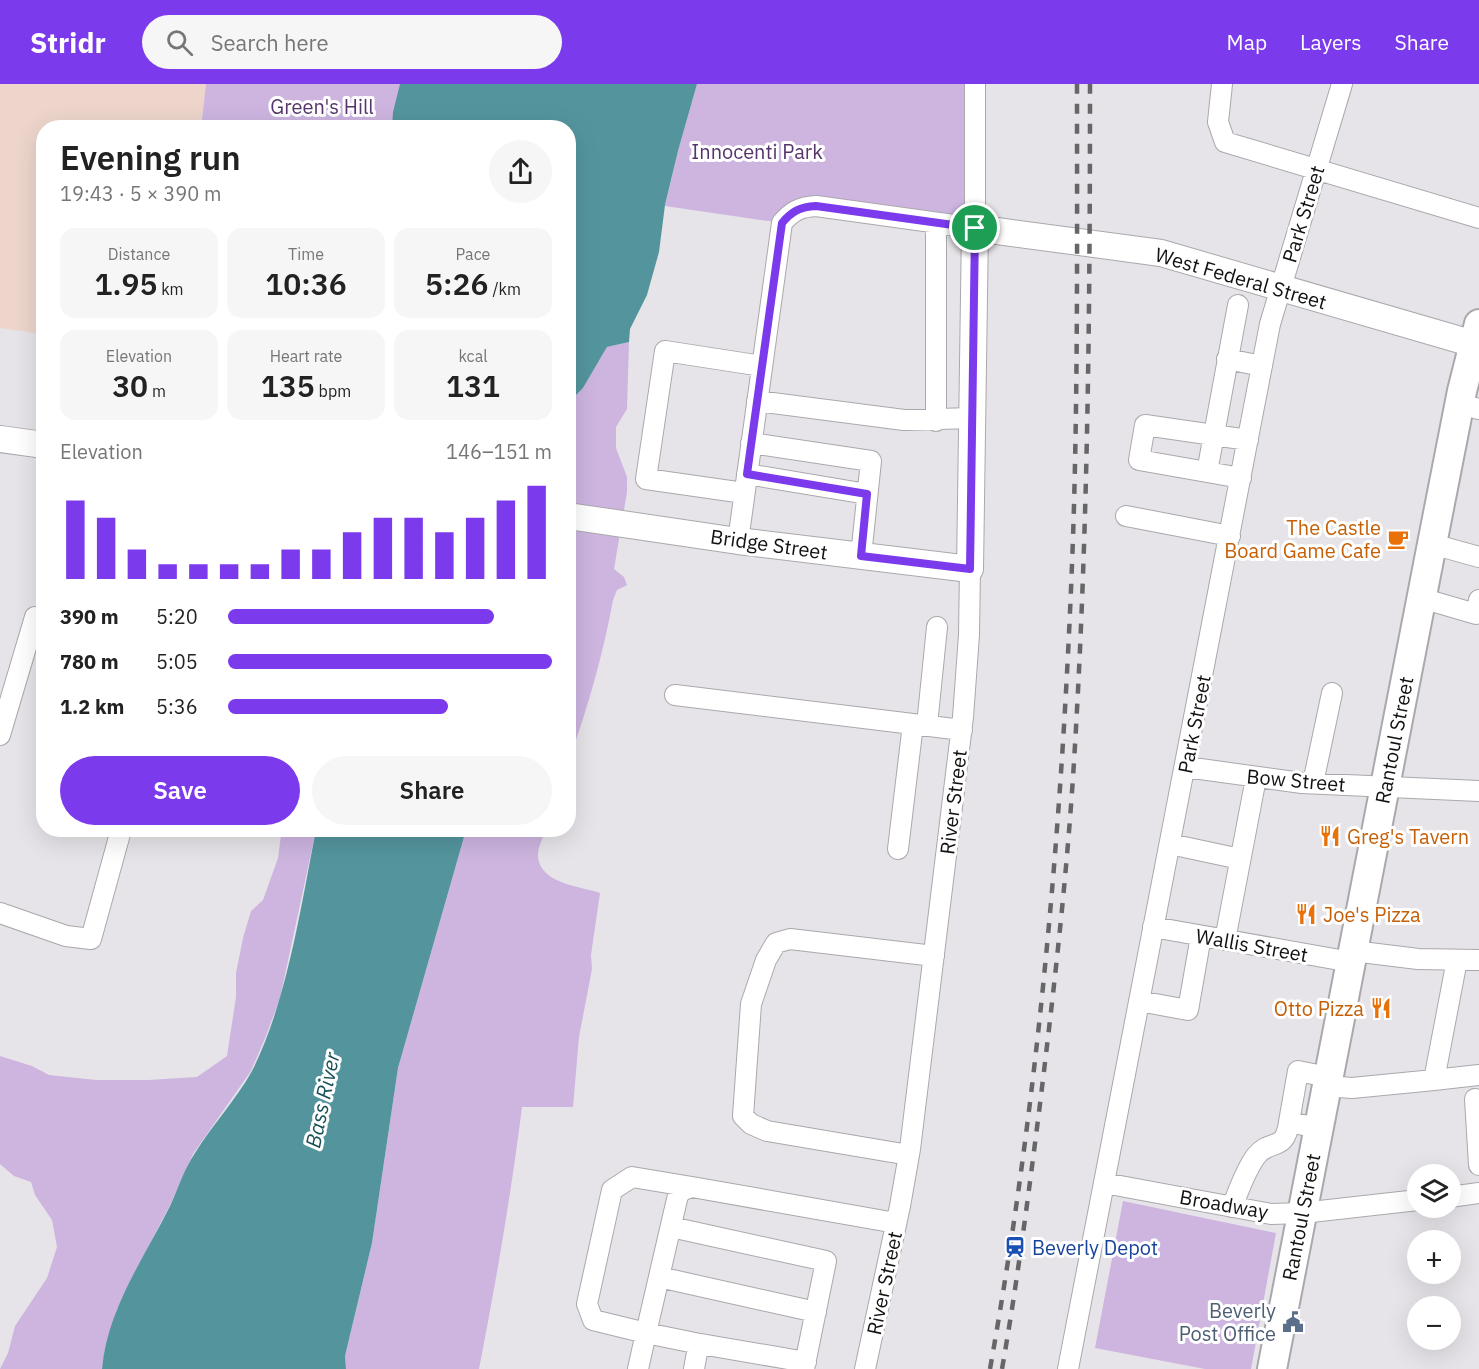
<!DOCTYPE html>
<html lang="en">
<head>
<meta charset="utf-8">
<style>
	:root { --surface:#fff; --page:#f6f6f6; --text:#222; --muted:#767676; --accent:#7c3aed }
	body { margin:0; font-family:"IBM Plex Sans",sans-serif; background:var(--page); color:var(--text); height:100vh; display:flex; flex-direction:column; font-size:22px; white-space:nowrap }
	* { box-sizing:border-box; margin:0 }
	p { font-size:20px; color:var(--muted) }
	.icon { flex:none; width:33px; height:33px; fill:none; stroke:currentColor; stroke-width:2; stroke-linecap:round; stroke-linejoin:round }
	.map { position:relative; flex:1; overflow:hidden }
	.panel { position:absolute; left:36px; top:36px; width:540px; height:717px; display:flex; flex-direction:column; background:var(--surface); border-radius:24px; box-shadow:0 6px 24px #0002 }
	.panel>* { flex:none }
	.controls { position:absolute; left:1407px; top:1080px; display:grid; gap:12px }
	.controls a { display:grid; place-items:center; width:54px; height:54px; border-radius:50%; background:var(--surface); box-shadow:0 6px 24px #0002; font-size:30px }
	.pin { position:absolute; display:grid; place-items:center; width:51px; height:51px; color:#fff; margin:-26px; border:3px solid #fff; border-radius:50%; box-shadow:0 2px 6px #0007 }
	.round { display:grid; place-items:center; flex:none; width:63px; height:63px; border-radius:32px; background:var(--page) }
	.headline { display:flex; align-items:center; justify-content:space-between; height:102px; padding:0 24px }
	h1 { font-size:33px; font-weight:600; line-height:45px }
	.figures { display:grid; grid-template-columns:repeat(3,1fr); gap:9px; height:102px; padding:6px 24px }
	.figures div { display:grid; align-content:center; border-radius:15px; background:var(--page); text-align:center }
	.figures b { font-size:30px; font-weight:600 }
	.figures small { font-size:16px; font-weight:400 }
	.figures p { font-size:16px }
	.chart { height:168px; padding:12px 24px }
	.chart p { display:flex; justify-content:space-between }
	.chart svg { width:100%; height:108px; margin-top:6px; stroke:var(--accent); stroke-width:6 }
	.button { display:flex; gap:12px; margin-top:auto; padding:12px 24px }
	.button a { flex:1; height:69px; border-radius:36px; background:var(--accent); color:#fff; font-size:24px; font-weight:600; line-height:69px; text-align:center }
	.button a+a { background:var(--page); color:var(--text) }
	ul { padding:0 24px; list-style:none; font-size:20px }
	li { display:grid; grid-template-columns:96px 72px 1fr; align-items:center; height:45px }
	li i { height:15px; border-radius:8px; background:var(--accent) }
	header { display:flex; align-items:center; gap:36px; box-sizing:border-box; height:84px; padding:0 30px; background:var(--accent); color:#fff }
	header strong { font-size:28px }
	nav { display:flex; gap:33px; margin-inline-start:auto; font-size:21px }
	.search { width:420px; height:54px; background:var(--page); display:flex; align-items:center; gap:15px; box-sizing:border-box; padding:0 21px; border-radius:33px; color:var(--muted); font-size:22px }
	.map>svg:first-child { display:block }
	.education { fill:#edd5cb }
	.green { fill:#cdb5e0 }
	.water { fill:#54959d }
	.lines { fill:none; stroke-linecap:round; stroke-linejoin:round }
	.minor-casing { stroke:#aaa8ac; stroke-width:22 }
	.major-casing { stroke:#aaa8ac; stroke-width:28 }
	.highway-casing { stroke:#aaa8ac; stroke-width:32 }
	.minor { stroke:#fff; stroke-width:20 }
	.major { stroke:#fff; stroke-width:26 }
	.highway { stroke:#fff; stroke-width:28 }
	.rail { stroke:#666567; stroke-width:4.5; stroke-dasharray:10 10; stroke-linecap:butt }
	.route-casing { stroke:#fff; stroke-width:12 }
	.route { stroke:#7c3aed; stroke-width:8 }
	.labels { text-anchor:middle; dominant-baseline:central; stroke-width:6; stroke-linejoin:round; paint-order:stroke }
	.park-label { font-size:20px; fill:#56356c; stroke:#fff }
	.street-label { font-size:20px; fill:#121112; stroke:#fff }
	.food-label { font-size:20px; fill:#c56008; stroke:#fff; text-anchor:end }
	.transit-label { font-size:20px; fill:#164399; stroke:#fff; text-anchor:start }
	.service-label { font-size:20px; fill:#4e5e75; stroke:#fff; text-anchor:end }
	.water-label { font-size:21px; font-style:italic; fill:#185257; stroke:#fff }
</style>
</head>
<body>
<header>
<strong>Stridr</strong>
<div class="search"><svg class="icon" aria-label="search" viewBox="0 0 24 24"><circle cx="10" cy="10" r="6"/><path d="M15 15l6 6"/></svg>Search here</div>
<nav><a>Map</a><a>Layers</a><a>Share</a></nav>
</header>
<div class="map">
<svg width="1479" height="1285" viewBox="0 0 1479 1285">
	<rect width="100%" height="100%" fill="#e6e4e8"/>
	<path class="education" d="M0 0H206L201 43 44 44 43 250 0 244Z"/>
	<path class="green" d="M206 0H444L408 43 201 44Z
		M697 0H975V144L816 122 782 139 665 122 678 67Z
		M629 258 627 325 616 343V364L627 393V408L614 485 624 493 627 501 617 506 613 516C603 571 588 623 569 676V318L583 304 607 263Z
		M270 746H316L280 914 266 952 251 987 193 1070 170 1121 135 1188 117 1226 104 1270 102 1285H0L8 1269 15 1242 47 1194 57 1163 52 1136 35 1111 31 1098 14 1092 0 1080V972L32 982 49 991 96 996H148L197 993 227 972 236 913V889L243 854 251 827 263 816 278 774 281 751Z
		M466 746H546C543 753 537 765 538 773 541 800 580 802 600 809L591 871 592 885 579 953 573 1023H522C511 1111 496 1198 479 1285H346L345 1272 372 1159 398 984Z
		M1123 1117 1276 1149 1251 1285H1205L1095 1264Z"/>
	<path class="water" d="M400 0H697L678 67 665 121 659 168 647 211 630 245 629 258 607 263 583 304 569 318 568 44 392 43 393 28Z
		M316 746H466L398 984 372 1159 345 1272 346 1285H102C107 1226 144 1174 170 1122 178 1105 184 1085 195 1069 212 1041 236 1016 252 987 287 918 301 822 316 746Z"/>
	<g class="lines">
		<defs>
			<path id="minor" d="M1222 0 1218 38 1225 58 1479 134
				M1227 275 1262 282
				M757 317 904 336 972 334
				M1460 320 1479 325
				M936 337V139
				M751 359 871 377 861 472
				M1207 388 1238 221
				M747 390 867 410
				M1241 394 1139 376 1145 341 1248 356
				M744 409 646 395 665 267 762 282
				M1126 432 1230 452
				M738 457 782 139C792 127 800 123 816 122L975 144V0
				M1432 460 1479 473
				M1421 514 1476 530 1479 516
				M675 611 962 646
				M927 641 937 543
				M0 651 35 533
				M1186 683 1302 699 1479 707
				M1313 699 1332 609
				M1170 760 1240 775
				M898 765 913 640
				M0 829 66 852 91 855 121 746
				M1153 843 1351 878
				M1225 856 1256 694
				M1353 867 1418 875 1479 876
				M1139 917 1188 926 1201 852
				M1434 996 1479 991
				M1327 1002 1352 1004 1434 996 1457 876
				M1475 1015 1479 1081
				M1318 1044 1289 1038 1298 987 1328 993
				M909 1071 767 1047 751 1040 743 1032 751 920 766 876 776 859 790 855 934 872
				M1104 1099 1271 1130 1302 1129 1418 1116
				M1450 1113 1479 1109
				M1232 1123C1239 1106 1245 1087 1256 1072 1270 1054 1285 1069 1289 1038
				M671 1143 826 1177 804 1285
				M659 1193 816 1228
				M695 1259 806 1278
				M638 1285 646 1249 593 1236 587 1220 612 1106 632 1093 692 1103
				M694 1285 698 1263 695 1259 646 1249 678 1111 683 1106 692 1103 896 1139
				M865 1285 900 1122 910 1065 963 633 969 551 970 485
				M1068 1285 1270 240 1342 0"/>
			<path id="major" d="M0 355 44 361
				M568 432 738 457 970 485 975 144 1161 169 1474 260"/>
			<path id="highway" d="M1272 1285 1432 460 1462 307 1479 240"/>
		</defs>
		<use href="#minor" class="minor-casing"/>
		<use href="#major" class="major-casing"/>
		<use href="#highway" class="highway-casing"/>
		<use href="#minor" class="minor"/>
		<use href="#major" class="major"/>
		<use href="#highway" class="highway"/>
		<path class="rail" d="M990 1285C1039 1011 1063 732 1073 454 1078 303 1077 151 1077 0
			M1002 1285C1017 1200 1028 1114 1039 1028 1054 906 1068 784 1075 661 1088 441 1090 220 1090 0"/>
	</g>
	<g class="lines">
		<defs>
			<path id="route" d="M816 122 975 144 970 485 861 472 867 410 747 390 782 139C792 127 800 123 816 122Z"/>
		</defs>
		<use href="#route" class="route-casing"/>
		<use href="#route" class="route"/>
	</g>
	<defs>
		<symbol id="cafe-bare" viewBox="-9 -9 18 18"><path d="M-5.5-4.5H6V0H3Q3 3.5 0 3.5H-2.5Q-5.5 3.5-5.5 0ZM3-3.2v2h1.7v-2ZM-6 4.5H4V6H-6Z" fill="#e8710a" stroke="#fff" stroke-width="2.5" paint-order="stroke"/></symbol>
		<symbol id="restaurant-bare" viewBox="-9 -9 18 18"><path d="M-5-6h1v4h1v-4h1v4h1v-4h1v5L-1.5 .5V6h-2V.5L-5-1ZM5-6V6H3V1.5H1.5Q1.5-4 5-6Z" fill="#e8710a" stroke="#fff" stroke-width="2.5" paint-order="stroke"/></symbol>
		<symbol id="station-bare" viewBox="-9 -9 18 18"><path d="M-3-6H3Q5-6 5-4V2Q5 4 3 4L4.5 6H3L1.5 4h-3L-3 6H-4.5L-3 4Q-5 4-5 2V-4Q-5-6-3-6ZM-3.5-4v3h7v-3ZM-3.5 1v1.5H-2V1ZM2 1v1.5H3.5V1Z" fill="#1a4fb4" stroke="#fff" stroke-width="2.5" paint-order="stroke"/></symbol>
		<symbol id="civic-bare" viewBox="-9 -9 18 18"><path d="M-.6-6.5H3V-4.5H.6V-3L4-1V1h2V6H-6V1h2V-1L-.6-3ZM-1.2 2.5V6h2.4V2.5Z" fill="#5c6f8a" stroke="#fff" stroke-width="2.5" paint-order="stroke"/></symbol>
	</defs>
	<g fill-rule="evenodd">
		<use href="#cafe-bare" x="1383" y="440" width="30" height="30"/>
		<use href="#restaurant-bare" x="1315" y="737" width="30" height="30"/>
		<use href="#restaurant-bare" x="1291" y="815" width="30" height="30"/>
		<use href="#restaurant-bare" x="1366" y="909" width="30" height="30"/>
		<use href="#station-bare" x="1000" y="1148" width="30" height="30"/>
		<use href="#civic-bare" x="1278" y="1223" width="30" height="30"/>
	</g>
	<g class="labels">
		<g class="park-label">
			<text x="322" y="22">Green's Hill</text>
			<text x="757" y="67">Innocenti Park</text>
		</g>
		<g class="street-label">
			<text transform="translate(1303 130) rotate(-73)">Park Street</text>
			<text transform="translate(1241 194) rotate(16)">West Federal Street</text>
			<text transform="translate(769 460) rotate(8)">Bridge Street</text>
			<text transform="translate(1194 640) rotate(-79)">Park Street</text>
			<text transform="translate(1394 656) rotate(-79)">Rantoul Street</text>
			<text transform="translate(1296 696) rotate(5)">Bow Street</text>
			<text transform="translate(953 718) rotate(-83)">River Street</text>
			<text transform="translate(1252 861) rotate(10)">Wallis Street</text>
			<text transform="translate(1224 1120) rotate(10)">Broadway</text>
			<text transform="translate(1301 1133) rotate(-79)">Rantoul Street</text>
			<text transform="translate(884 1199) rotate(-78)">River Street</text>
		</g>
		<g class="food-label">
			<text x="1381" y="443">The Castle<tspan x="1381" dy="23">Board Game Cafe</tspan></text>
			<text x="1347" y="752" text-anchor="start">Greg's Tavern</text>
			<text x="1323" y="830" text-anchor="start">Joe's Pizza</text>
			<text x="1364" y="924">Otto Pizza</text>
		</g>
		<g class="transit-label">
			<text x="1032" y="1163">Beverly Depot</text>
		</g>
		<g class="service-label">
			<text x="1276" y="1226">Beverly<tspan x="1276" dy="23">Post Office</tspan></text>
		</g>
		<g class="water-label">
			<text transform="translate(322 1016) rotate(-78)">Bass River</text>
		</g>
	</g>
</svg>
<div class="controls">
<a><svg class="icon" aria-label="layers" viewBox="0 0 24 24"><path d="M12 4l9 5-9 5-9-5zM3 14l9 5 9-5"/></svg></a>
<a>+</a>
<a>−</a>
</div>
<div class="pin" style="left:975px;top:144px;background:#1e9e55"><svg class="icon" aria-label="arrive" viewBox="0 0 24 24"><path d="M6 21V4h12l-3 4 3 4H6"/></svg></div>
<section class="panel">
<div class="headline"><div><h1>Evening run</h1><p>19:43 · 5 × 390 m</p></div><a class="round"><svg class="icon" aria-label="share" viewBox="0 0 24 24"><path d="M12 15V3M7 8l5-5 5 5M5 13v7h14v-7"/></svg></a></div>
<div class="figures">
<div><p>Distance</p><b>1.95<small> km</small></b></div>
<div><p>Time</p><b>10:36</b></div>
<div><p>Pace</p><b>5:26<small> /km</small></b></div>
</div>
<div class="figures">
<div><p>Elevation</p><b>30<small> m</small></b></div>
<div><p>Heart rate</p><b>135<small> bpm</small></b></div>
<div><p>kcal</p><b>131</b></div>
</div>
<div class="chart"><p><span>Elevation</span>146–151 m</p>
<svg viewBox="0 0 160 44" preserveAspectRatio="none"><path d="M5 44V12M15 44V19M25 44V32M35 44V38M45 44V38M55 44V38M65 44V38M75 44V32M85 44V32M95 44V25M105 44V19M115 44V19M125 44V25M135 44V19M145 44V12M155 44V6"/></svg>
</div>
<ul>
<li><b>390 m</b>5:20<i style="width:82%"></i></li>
<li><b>780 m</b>5:05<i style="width:100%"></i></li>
<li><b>1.2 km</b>5:36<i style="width:68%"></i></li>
</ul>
<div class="button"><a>Save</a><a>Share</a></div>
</section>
</div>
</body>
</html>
